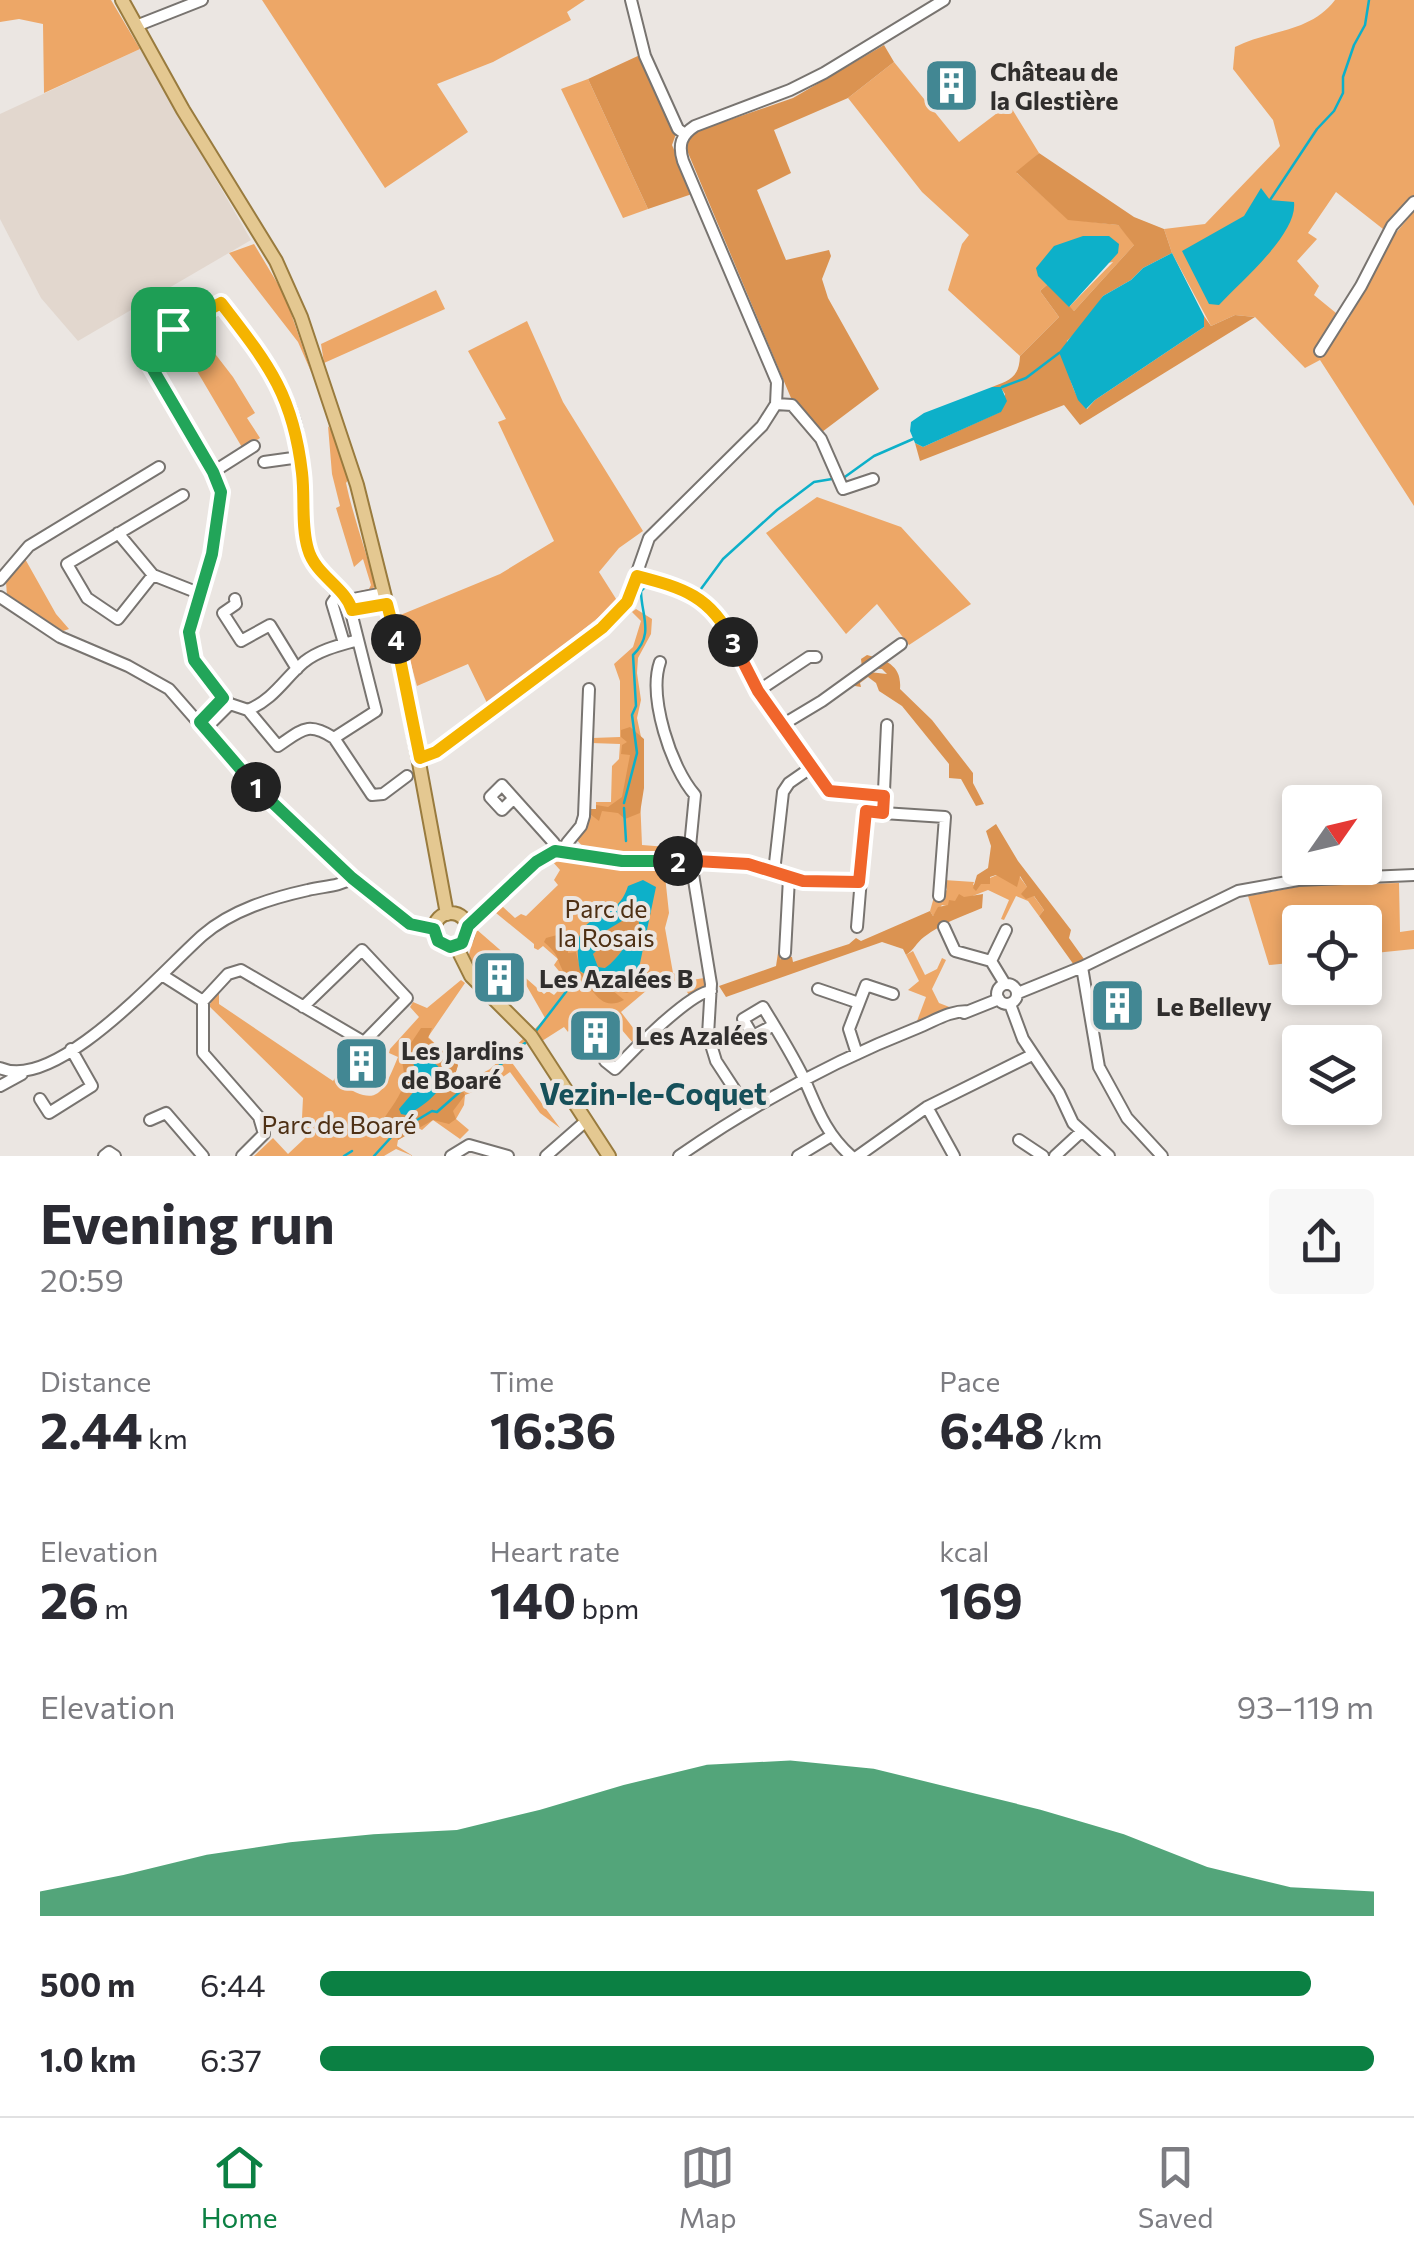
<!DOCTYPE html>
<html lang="en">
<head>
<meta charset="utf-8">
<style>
	:root { --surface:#fff; --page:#f7f7f7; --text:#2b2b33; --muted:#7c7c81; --line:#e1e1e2; --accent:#0b8043 }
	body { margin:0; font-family:Commissioner,sans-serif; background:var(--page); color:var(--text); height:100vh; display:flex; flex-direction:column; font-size:38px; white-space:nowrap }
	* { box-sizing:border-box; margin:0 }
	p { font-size:32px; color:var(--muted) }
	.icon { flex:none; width:55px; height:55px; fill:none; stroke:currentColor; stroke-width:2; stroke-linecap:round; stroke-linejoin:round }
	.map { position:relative; height:1156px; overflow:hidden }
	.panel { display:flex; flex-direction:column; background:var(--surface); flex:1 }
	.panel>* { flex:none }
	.needle { width:65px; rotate:56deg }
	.controls { position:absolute; left:1282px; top:785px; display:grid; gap:20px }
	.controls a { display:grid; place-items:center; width:100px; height:100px; border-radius:10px; background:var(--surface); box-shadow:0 5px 15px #0003; font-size:50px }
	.pin { position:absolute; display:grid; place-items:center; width:85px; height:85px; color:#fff; margin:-42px; border-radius:20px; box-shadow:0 5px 15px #0006 }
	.km { position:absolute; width:50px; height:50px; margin:-25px; border-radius:50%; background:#222; color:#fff; font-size:28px; line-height:50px; text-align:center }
	.round { display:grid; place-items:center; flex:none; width:105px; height:105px; border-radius:10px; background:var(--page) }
	.summary { display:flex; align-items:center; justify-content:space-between; height:170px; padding:0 40px }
	h1 { font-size:55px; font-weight:700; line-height:75px }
	.figures { display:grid; grid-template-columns:repeat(3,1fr); gap:15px; height:170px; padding:10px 40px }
	.figures div { display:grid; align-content:center }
	.figures b { font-size:50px; font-weight:700 }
	.figures small { font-size:28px; font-weight:400 }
	.figures p { font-size:28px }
	.chart { height:280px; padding:20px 40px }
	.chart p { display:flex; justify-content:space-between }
	.chart svg { width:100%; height:180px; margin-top:10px; fill:var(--accent); opacity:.7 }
	ul { padding:0 40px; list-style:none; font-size:32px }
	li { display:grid; grid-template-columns:160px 120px 1fr; align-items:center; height:75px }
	li i { height:25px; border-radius:12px; background:var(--accent) }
	.tabs { display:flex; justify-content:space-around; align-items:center; height:140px; border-top:2px solid var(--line); background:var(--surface); font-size:28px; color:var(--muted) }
	.tabs a { display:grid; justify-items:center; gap:5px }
	.tabs .current { color:var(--accent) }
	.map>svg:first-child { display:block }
	.built { fill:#e2d7ce }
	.green { fill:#eda767 }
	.forest { fill:#db9351 }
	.water { fill:#0db0c9; fill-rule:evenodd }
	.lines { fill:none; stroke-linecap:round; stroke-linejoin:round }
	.stream { stroke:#0db0c9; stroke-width:2.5 }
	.minor-casing { stroke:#787470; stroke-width:14 }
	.major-casing { stroke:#997b3e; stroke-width:16 }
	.minor { stroke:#fff; stroke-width:10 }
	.major { stroke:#e4c891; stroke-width:12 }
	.split-1-casing { stroke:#fff; stroke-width:20 }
	.split-2-casing { stroke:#fff; stroke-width:20 }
	.split-3-casing { stroke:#fff; stroke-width:20 }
	.split-4-casing { stroke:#fff; stroke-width:20 }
	.split-5-casing { stroke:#fff; stroke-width:20 }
	.split-1 { stroke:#22a559; stroke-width:12 }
	.split-2 { stroke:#22a559; stroke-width:12 }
	.split-3 { stroke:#f0652b; stroke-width:12 }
	.split-4 { stroke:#f5b400; stroke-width:12 }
	.split-5 { stroke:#f5b400; stroke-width:12 }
	.labels { text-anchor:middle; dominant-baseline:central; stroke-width:8; stroke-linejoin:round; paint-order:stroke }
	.poi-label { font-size:25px; font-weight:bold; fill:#302e2d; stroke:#ebe6e2; text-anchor:start }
	.park-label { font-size:25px; fill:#4e3014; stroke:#ebe6e2 }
	.quarter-label { font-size:30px; font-weight:bold; fill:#16505a; stroke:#ebe6e2 }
</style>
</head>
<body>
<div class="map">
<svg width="1414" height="1156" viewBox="0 0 1414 1156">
	<rect width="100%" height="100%" fill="#ebe6e2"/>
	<path class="built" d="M140 49 251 240 78 341 41 298 0 219V114Z"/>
	<path class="green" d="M0 0H111L140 49 44 93 43 24 19 19 0 22Z
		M262 0H585L567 12 571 20 493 62 437 84 468 132 385 188Z
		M1335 0H1414V195L1383 229 1336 192 1308 233 1317 239 1297 261 1319 286 1314 295 1347 322 1391 239 1414 211V506L1320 360 1305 368 1255 317 1235 315 1211 326 1172 253 1164 229 1205 224 1280 146 1273 120 1233 69 1235 47C1268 30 1310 33 1335 0Z
		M894 62 959 142 1009 104 1039 153 1017 173 1068 219 1118 225 1135 244 1074 311 1069 307 1113 262 1039 276 1048 284 1040 291 1059 317 1020 356 948 290 962 244 969 235 922 192 848 98Z
		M588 79 648 209 623 218 561 89Z
		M254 244 285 296 312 374 298 342 229 253Z
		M436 290 445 309 324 363 321 344Z
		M527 321 563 402 643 531 619 548 599 572 618 602 488 705 468 664 417 686 398 616 500 574 554 541 498 422 506 419 468 351Z
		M199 333 233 377 255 413 247 418 260 438 243 449 181 344Z
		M328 426 333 433 348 480 346 483C353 516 366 551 375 585L371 593 347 594 369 589 371 585 363 559 354 567 336 508 340 506 332 474Z
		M817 497 901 527 971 604 909 645 877 604 846 634 766 533Z
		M24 557 56 614 69 629 63 631 7 596 6 582Z
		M636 609 652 619 651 634 638 658 637 673 641 700 637 718 644 751 639 773 642 845 680 848 678 858 638 856 628 852 615 855 579 851 583 847 576 839 585 829 591 809H596V802H611L612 766 619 759 620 744 591 743 592 738 620 737V681L614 664 633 647 641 621 632 612Z
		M555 856 677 865V873L665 876 669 913 665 928 673 973 692 980 704 978 705 985 690 997 683 985 675 984 670 978 657 988 653 985 621 1012 640 1037 633 1043 616 1023 606 1032 585 1013 568 1032 564 1027 542 1041 534 1030 545 1018 525 983 523 984 488 954 477 967 490 984 468 958 476 929 514 962 516 961 522 967 519 972 544 994 548 991 554 995 567 981 554 965 558 959 543 946 538 950 534 948V944L496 913 502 906 515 918 521 914 526 916 558 885 554 880 560 870 552 861Z
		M997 875 1019 876 1044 910 1039 916 1028 901 1016 896 1004 920 1001 919 1009 900 988 890 947 906 942 905 933 916 930 911 934 897 947 890 944 880 974 882 973 885Z
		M1399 883 1400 932 1414 930V949L1365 954V922H1300V962L1269 965 1248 896 1302 886Z
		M913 951 925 975 937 969 942 958 946 960 932 989 939 1003 952 1008 919 1025 917 1021 926 997 908 990 919 981 906 955Z
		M461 980 465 983 428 1037 458 1065 450 1091 490 1069 523 1039 527 1043 510 1060 560 1128 540 1113 510 1072 493 1084 465 1095 464 1105 456 1119 469 1130 460 1139 433 1120 422 1130 418 1128 398 1140 397 1146 413 1156 396 1149 384 1156H254L273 1138 288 1154 305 1138 306 1128 278 1125 302 1118 303 1098 209 1006 219 988V1004L333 1081 356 1046 359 1047 338 1082C377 1108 382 1096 398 1057L389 1053 390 1049 419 1017 410 1007 413 1002 427 1008Z"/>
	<path class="forest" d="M884 45 894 62 848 98 774 130 791 173 757 190 786 260 829 250 831 256 822 279 828 298 879 389 822 432 791 398 686 148 687 140 697 131 793 98Z
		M640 55 676 134 672 145 692 194 648 209 588 79Z
		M1039 153 1134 217 1164 229 1172 253 1143 268 1131 280 1103 296 1082 327 1067 341C1066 365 1069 391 1087 409L1095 400 1204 327V316L1211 326 1235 315 1255 317 1080 425 1064 405 920 461 915 443 923 447 1000 412 1005 394 1001 388 992 387C1011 380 1019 377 1020 356L1059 317 1040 291 1048 284 1074 311 1134 245 1118 225 1068 220 1016 172Z
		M867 655C887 660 902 666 900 689L932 720 973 773V783L984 804 976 806 961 779 949 778V764L902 706 879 691 876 683 868 677 860 683 861 687 855 686 853 681 869 672 887 674 882 669 862 668 861 659Z
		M630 727 644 739V788L640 813 625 819 618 813 602 811 599 821 590 814 591 809H596V805L608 807 622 797 630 755 621 754 622 745 627 742 621 737V730Z
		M996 824 1018 861 1071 930 1069 938 1084 959 1074 965 1039 916 1044 910 1034 896 1026 899 1021 894 1027 887 1020 876 1017 887 996 875 990 877V884H981L976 891 973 888 977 875 988 868 991 846 986 831Z
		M959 894 964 897 983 894 982 908C961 917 944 922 924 937 916 943 914 950 906 955L903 949 882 942 726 997 719 986 776 966 778 953H781L780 960 783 954 792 957 793 962 849 944 856 938 861 941 930 911 933 916 938 907 948 905 949 900 955 901Z
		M627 907 636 908 640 928C626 941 620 957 606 968L598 967 593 954 601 946 607 930Z
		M557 935 568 947V953L576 952 581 973 624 984 632 978 637 982 635 989 627 993 612 990 624 1000C598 1014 591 983 577 971L565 974C555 958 562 958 544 942L546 938Z
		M421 1028H432L428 1038 458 1065 450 1091 460 1086 465 1095 453 1111 456 1119 449 1124 433 1120 398 1140 394 1126 385 1117C400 1095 409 1086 401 1058Z"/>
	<path class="water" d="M1261 188 1270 200 1294 202C1298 234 1240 282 1219 305L1209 304 1182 251 1244 216Z
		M1083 236H1109L1119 244 1118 253 1069 307 1038 276 1036 268 1054 246Z
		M1172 253 1204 316V327L1095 400 1086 409 1078 400 1059 352 1103 296 1131 280 1143 268Z
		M992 387H1001L1007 401 1001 412 923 447 915 443 910 431 911 422 924 413Z
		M643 880 656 887 639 968 624 984 603 986 580 971C567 902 614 931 628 886ZM627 908H636L640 928C626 941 620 958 605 968L598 967 593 954 605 942 607 930 622 921Z
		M419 1055C466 1072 433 1102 406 1115L401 1114 399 1109 416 1089 420 1078 412 1061Z"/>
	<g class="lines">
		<path class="stream" d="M1270 200 1317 129 1334 111 1343 93V77L1354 45 1365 25 1369 0
			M1002 387 1026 378 1059 353
			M842 479 874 456 913 439
			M670 590 686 596
			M698 593 723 559 777 510 814 482 832 479
			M624 803 637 753 632 715 636 706 633 655C655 634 641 615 641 591L648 584
			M624 808 626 841
			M536 1031 575 980
			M344 1156 352 1151
			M374 1156 394 1134 432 1111 437 1112 463 1089 496 1074 499 1066 525 1043"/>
		<defs>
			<path id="minor" d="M631 0 645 56 678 129 685 134
				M136 26 202 0
				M1320 351 1361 286 1392 226 1414 202
				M776 404 792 405 821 439 843 489 873 479
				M264 462 300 457
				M213 472 254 446
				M118 533 153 575 201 594
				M153 575 118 619 87 598 67 564 183 495
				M637 576 683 588 717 614 758 691 829 791 868 794 857 927
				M0 580 29 546 159 467
				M339 593 332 603 344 643
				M0 597 60 637 128 666 169 689 240 770 352 878 410 924 435 929
				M235 599 236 604 223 613 241 641 270 625 297 669
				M348 600 376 711 334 738C307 721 302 730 278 746L248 710 230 704 216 690 195 660 189 632 212 554 221 492 213 472 151 366 158 337 221 303C250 340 282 376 295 422 313 489 282 554 348 600L384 593
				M351 610 387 604
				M660 662C648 697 671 768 695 795L689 857
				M758 691 809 657H816
				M248 710C274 699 284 679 304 662 319 650 340 645 358 640
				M200 722 223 698
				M782 725 822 701 901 644
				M887 725 883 813 945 817 939 896
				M206 728 230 704
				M334 738 372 795 383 794 407 776
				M420 757 436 752 620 611 627 601 649 538 762 426 776 404 777 382 683 161C678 145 681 135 695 126L790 90 824 73 944 0
				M513 799 502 810 490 797 502 785 554 843
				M567 843 581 826 584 816 589 689
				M567 851 622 861 685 862
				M696 861 748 864 803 881 859 882
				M692 868 711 984 708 1035 716 1061 748 1110
				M774 872 783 792 789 783 812 767
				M468 926 536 862 555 851
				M944 927 955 951 991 961 1005 984
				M785 953 789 878
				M991 961 1006 930
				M1082 967 1099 1067 1127 1118 1162 1156
				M162 975 203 1001 228 974 241 970 364 1042 407 998 362 950 303 1007
				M997 994a10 10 0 1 1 20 0a10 10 0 1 1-20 0Z
				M818 989 859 1003
				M1018 993 1082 967 1238 891 1298 880 1414 875
				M203 1001V1053L259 1117 264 1134 242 1156
				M1010 1004 1023 1039 1059 1093 1073 1123 1109 1156
				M964 1013 999 999
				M774 1025 753 1036 743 1019 763 1007C778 1032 794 1057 806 1083 818 1111 827 1135 851 1156
				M857 1054 849 1029 866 985 893 994
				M605 1061 615 1069C631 1052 691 992 711 991
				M0 1068C57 1093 164 969 203 935 232 910 272 898 308 890 324 886 339 887 352 878
				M0 1086 22 1074
				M40 1099 49 1113 92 1086 71 1049
				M927 1107 954 1156
				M150 1120 166 1113 203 1156
				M1019 1140 1043 1156
				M104 1156 109 1152 115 1156
				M451 1156 469 1145 508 1156
				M546 1156 586 1121
				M679 1156C754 1104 833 1061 917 1028 935 1021 948 1011 968 1011
				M798 1156 831 1136
				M858 1156 927 1107 1032 1055
				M1055 1156 1081 1132"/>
			<path id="major" d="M122 0 183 110 276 261 301 317 357 485 398 649 447 914
				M434 930a17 17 0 1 1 34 0a17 17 0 1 1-34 0Z
				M456 946 471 976 531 1036 609 1156"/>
		</defs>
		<use href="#minor" class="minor-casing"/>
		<use href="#major" class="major-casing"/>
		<use href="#minor" class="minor"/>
		<use href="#major" class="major"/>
	</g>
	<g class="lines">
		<defs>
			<path id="split-1" d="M173 329 158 337 151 366 213 472 221 492 212 554 189 632 194 660 223 698 200 722 256 787"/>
			<path id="split-2" d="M256 787 352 878 410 924 434 929 438 941 450 947 462 943 468 926 536 862 555 851 622 861H678"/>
			<path id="split-3" d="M678 861 685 862 690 868 695 866 696 861 748 864 803 881 859 882 866 811 883 813 884 796 829 791 758 691 733 642"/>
			<path id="split-4" d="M396 639 420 758 436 752 602 628 627 602 637 576C683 588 711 596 733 642"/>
			<path id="split-5" d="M173 329 221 303C268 364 293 394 302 473 305 498 301 526 308 549 315 575 345 587 352 610L387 604 396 639"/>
		</defs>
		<use href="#split-1" class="split-1-casing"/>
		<use href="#split-2" class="split-2-casing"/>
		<use href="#split-3" class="split-3-casing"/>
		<use href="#split-4" class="split-4-casing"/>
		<use href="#split-5" class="split-5-casing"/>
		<use href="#split-1" class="split-1"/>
		<use href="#split-2" class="split-2"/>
		<use href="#split-3" class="split-3"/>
		<use href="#split-4" class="split-4"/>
		<use href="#split-5" class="split-5"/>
	</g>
	<defs>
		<symbol id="building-square" viewBox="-11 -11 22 22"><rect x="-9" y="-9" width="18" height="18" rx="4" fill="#428793" stroke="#ebe6e2"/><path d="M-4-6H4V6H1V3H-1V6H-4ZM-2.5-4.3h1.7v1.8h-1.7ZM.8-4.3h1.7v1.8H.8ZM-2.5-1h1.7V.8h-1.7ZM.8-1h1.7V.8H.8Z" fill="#fff"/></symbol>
	</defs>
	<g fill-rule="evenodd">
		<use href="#building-square" x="920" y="54" width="63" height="63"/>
		<use href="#building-square" x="468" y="946" width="63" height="63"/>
		<use href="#building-square" x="1086" y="974" width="63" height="63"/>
		<use href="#building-square" x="564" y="1004" width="63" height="63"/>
		<use href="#building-square" x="330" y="1032" width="63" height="63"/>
	</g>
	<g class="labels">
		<g class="poi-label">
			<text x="990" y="71">Château de<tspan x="990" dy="29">la Glestière</tspan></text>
			<text x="539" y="978">Les Azalées B</text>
			<text x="1156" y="1006">Le Bellevy</text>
			<text x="635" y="1035">Les Azalées</text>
			<text x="401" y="1050">Les Jardins<tspan x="401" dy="29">de Boaré</tspan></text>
		</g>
		<g class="park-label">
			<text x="606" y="908">Parc de<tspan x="606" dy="29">la Rosais</tspan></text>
			<text x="339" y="1124">Parc de Boaré</text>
		</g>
		<g class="quarter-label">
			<text x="653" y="1092">Vezin-le-Coquet</text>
		</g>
	</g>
</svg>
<div class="controls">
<a><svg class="needle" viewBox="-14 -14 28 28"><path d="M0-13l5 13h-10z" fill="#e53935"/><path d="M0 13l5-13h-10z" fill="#7c7c81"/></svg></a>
<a><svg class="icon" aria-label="locate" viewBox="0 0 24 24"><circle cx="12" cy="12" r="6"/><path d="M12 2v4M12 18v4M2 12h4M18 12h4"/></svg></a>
<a><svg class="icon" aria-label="layers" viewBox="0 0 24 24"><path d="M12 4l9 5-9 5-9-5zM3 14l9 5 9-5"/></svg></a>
</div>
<div class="pin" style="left:173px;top:329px;background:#1e9e55"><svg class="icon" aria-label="arrive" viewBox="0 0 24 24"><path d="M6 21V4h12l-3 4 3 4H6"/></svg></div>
<b class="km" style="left:256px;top:787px">1</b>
<b class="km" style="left:678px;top:861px">2</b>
<b class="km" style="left:733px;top:642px">3</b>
<b class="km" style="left:396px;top:639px">4</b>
</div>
<section class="panel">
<div class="summary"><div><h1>Evening run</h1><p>20:59</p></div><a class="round"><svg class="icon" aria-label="share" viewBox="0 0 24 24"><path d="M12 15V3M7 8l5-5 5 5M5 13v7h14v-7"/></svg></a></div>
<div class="figures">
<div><p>Distance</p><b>2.44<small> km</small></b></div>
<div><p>Time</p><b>16:36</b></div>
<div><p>Pace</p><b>6:48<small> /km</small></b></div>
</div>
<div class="figures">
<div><p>Elevation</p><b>26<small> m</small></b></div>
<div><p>Heart rate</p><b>140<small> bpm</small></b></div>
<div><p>kcal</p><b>169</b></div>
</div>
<div class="chart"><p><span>Elevation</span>93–119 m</p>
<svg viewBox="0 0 160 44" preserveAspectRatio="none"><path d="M0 44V38L10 34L20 29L30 26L40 24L50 23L60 18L70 12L80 7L90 6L100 8L110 13L120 18L130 24L140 32L150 37L160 38V44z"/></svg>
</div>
<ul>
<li><b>500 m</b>6:44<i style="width:94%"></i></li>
<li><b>1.0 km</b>6:37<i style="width:100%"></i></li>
</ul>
</section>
<nav class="tabs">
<a class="current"><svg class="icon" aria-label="home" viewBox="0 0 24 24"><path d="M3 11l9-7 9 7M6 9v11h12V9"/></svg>Home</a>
<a><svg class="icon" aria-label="map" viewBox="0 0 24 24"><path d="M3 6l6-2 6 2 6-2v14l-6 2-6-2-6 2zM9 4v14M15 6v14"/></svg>Map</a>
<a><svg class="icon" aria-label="saved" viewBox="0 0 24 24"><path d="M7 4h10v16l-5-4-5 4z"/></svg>Saved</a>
</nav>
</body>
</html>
